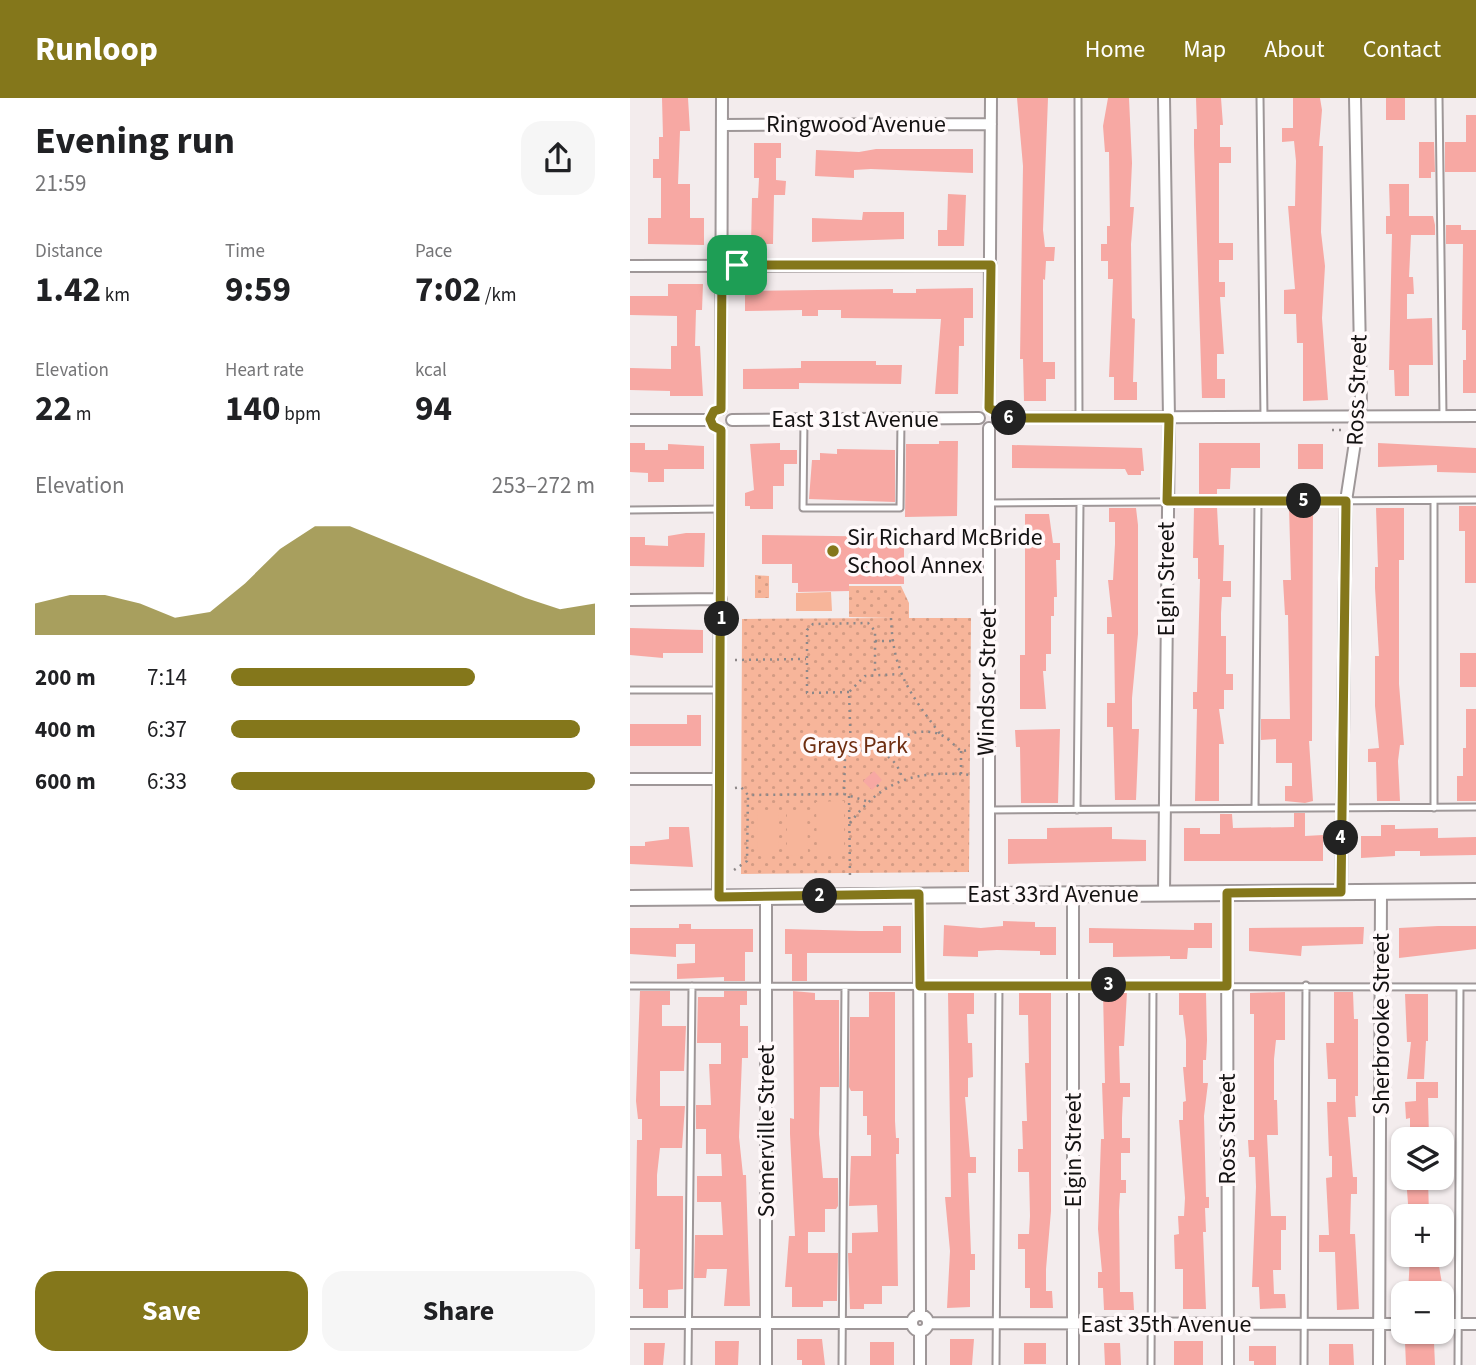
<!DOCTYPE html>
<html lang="en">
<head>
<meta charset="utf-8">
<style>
	:root { --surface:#fff; --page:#f6f6f6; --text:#202124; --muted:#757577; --accent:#84771b }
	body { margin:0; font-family:"Source Sans 3",sans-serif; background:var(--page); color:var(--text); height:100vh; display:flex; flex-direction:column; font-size:26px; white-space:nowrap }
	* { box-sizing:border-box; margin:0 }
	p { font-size:23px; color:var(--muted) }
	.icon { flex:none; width:38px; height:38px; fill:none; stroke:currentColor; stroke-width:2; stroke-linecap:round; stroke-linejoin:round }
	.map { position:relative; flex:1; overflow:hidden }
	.drawer { display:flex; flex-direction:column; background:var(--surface); width:630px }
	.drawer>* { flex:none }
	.controls { position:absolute; left:761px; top:1029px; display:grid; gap:14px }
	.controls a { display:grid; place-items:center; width:63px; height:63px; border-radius:14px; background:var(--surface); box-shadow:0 2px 5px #0004; font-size:35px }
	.pin { position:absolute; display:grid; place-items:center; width:60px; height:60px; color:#fff; margin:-30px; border-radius:14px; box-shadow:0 4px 10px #0006 }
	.km { position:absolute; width:35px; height:35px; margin:-18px; border-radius:50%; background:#222; color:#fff; font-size:19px; line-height:35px; text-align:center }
	.round { display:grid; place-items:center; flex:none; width:74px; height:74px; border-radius:21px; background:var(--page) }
	.head { display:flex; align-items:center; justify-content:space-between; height:119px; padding:0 35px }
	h1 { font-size:38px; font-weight:700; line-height:52px }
	.stats { display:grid; grid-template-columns:repeat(3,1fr); gap:10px; height:119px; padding:7px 35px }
	.stats div { display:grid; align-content:center }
	.stats b { font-size:35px; font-weight:700 }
	.stats small { font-size:19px; font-weight:400 }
	.stats p { font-size:19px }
	.chart { height:196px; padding:14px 35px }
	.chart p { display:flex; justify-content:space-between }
	.chart svg { width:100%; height:126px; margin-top:7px; fill:var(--accent); opacity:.7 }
	.cta { display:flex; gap:14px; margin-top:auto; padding:14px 35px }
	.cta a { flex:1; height:80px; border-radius:21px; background:var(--accent); color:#fff; font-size:28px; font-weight:700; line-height:80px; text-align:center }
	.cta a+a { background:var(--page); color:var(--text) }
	ul { padding:0 35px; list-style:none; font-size:23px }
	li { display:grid; grid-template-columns:112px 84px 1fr; align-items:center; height:52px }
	li i { height:18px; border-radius:9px; background:var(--accent) }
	header { display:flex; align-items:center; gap:42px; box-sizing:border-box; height:98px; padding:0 35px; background:var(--accent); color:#fff }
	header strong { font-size:33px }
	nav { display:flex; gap:38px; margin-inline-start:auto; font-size:24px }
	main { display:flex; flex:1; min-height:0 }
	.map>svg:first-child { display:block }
	.green { fill:url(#green-dots) }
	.pitch { fill:#f7b59a }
	.building { fill:#f7a8a3 }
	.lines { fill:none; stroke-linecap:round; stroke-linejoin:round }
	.service-casing { stroke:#9e9798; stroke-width:9 }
	.minor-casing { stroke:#9e9798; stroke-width:14 }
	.tertiary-casing { stroke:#9e9798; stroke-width:18 }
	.path { stroke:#8d8889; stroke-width:2.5; stroke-dasharray:2 5; stroke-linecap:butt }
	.service { stroke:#fff; stroke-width:5 }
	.minor { stroke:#fff; stroke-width:10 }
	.tertiary { stroke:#fff; stroke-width:14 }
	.route-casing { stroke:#fff; stroke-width:14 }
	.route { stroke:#84771b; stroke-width:9 }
	.poi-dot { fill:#84771b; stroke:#fff9fa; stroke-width:2.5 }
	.labels { text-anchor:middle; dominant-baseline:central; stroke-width:7; stroke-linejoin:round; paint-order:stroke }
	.street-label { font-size:24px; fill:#141212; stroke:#fff9fa }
	.poi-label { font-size:24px; fill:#141212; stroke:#fff9fa; text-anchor:start }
	.park-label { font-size:24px; fill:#6e2e11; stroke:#fff9fa }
</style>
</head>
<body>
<header>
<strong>Runloop</strong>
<nav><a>Home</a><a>Map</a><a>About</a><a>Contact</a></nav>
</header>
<main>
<section class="drawer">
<div class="head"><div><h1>Evening run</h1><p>21:59</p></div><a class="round"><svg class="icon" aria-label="share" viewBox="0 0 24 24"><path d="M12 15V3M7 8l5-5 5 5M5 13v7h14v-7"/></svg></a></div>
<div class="stats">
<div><p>Distance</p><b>1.42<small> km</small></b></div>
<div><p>Time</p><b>9:59</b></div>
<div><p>Pace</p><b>7:02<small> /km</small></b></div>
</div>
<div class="stats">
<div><p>Elevation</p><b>22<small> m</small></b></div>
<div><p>Heart rate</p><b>140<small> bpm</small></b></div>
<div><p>kcal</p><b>94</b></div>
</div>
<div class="chart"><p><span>Elevation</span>253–272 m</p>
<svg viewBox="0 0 160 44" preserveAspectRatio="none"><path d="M0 44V33L10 30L20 30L30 33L40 38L50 36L60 26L70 14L80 6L90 6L100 11L110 16L120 21L130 26L140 31L150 35L160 33V44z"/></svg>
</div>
<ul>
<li><b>200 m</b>7:14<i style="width:67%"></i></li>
<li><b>400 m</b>6:37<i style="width:96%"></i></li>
<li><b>600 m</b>6:33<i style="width:100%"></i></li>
</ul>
<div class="cta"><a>Save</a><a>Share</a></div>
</section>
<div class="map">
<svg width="846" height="1267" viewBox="0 0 846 1267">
	<defs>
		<pattern id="green-dots" width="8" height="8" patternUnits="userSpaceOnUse" patternTransform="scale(1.75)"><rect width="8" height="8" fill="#f7b59a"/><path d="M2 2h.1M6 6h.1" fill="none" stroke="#d39b84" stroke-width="1.8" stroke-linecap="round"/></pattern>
	</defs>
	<rect width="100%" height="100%" fill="#f3eced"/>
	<path class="green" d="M125 477 139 478V500H125Z
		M219 488H271L279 505V520H341L339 774 111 776 112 521 262 520 219 519Z"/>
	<path class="pitch" d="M201 494 202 513H166V495Z
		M214 703V754H187L186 704Z
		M127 712H148L149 758H128Z
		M157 712H177L178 757 157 758Z"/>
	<path class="building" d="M32 0H58L60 33H50L48 86H60V120H74V147L18 146V120H31V80H23V61H29V39H33Z
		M387 0H418L413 132 415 149H425L424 163H416L415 182 413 181V264H425V281H416V303H394L393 261H390L393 68Z
		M478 0H499L502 65 500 109H504L501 146 502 220 505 221 503 284H507V302H484V279H479L483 181H478V163H471V146H477V128H480L479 54H475L473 28Z
		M566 0H591L593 27H590V49H601V65H589V145H603V162H589V184H595V199H590L594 256H587V281H595V300H572L564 47V31H567Z
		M663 0H690L692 12 689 48H693L691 134 695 168 692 220 698 302 673 303V245H667L666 216H654V192L665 191 658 108H665L666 63 664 43 652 44V30H663Z
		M756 0H775V22H756Z
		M836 17H846V74H815V44H836Z
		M789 44H804L805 74H801V80H789Z
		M124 45H151V60H146V82L156 83 155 97H144L143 146H121L122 100H128L129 80H124Z
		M246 51H343V75L241 71 224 72V80L185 78 186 52 229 54Z
		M759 86H779V118H803L805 127V137H781L779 179H783L784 196H777V221L802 220 803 267H779V298H765L764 272H759L762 136H756V118H760Z
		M318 96 336 97 334 148H308V132H317Z
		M233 114H274V141L182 144V120L232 122Z
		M816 127H831V132H846V295H833V262H836V232H832L833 146H816Z
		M38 186H73L72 212H66L65 248H70L73 298H40V293L0 292V270L41 271V248H47V218L0 217V198H38Z
		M343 190V220H334V248H329L328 296H305L311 221 211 220V212H188V218H172V212L115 213V193L263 191V195H286V191Z
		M171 263H246V267H272L271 286 169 285V291H113V271L171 270Z
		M309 343H328L327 418 275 419 276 346H309Z
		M0 345H15V352H38V346L74 348V371H34V384H18V375L0 374Z
		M150 345V352H167V366H154V388H143V411H120V408H115V395L124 392 120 346Z
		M569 345H630V370H601L600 391H587V398H569Z
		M748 345 846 350V375L807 374V367L748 369Z
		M668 346H693V371H668Z
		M382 347 512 350 514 373H511V377H498L495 371 382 370Z
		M207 351 265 352V404L179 401 182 362H190V355L207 356Z
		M659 408H683L682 643H679L683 703 675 705 655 703V688H662V665H646V641L631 642V621H660L658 517H655L653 482H661Z
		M829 408H846V485H835V433H829Z
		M564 409H587L589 447H594L593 483H601V499H592L591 515V538H596V576H603V592H594V611H589L594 646H589V703H565L567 611H563V594H567L570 481H568V460H563Z
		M479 410H506L508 427V536L502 600V631H509L506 702H485L483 629H477V605H485L484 536H477V519H482L478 482H483L485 446V424H479Z
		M746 410H774V462H769V586L774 647H770L768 663 770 703H747L746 664H738V651L749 650 745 608V558H749L745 490V469H748Z
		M395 416H419L423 445H430V462H426L427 499H424V518H421V556H416V573H413L416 611H390V557H395Z
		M56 435H75L74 469 0 468V439H15V447L38 448V438Z
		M132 437 274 439V486H219V493L168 494V485H162V466H132Z
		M0 530 73 532V555H33V560L0 557Z
		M830 555H846V589H830Z
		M836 611H846V703H827V678H833V650H836Z
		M57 617H71V648H0V626H57Z
		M430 631 428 705H391L390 649H386L385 632Z
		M244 673 252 682 242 692 233 683Z
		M664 715H675V738L693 737V763H554V730H570V736H590V716H602L603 730 664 729Z
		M751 727H765V731L808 730V740L846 739V757L790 758V753H765V758L731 760V738H751Z
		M39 729H59L63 769 0 766V748H15V744L39 741Z
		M482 729V741L516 742V763L378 766V741H417V730Z
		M373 823 405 824V829H426V857H410V853L367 852 348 853V859L313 858 314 827 351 830 373 828Z
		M564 825H582V850H558L557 861H540V858L483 859V845H459V830L564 832Z
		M49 826H61V831H123V854H115V883H94V879L47 881V866L65 865V846H46V859L0 856V830H49Z
		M253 828H271V855H177V883H162V856H155V831L231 833H253Z
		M808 828H846V851L769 860V830Z
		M734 829 733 846 672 848 671 858 619 853V830Z
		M10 893H40V907H32V928H56L54 973H30V1008H55L52 1050H30L27 1077V1098H53V1191L38 1192V1210H13V1191H9L10 1151H5L7 1042H12V1021H8L6 1003Z
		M94 893H117V907H110V928H118V960H112L109 1039 113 1077H116L120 1208H94L97 1171H77L76 1180H64L65 1137H93L91 1104H67V1078H92L91 1056H76V1031H66V1007H81L79 966H91V945H67L68 899H94Z
		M163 893 185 895V902H209V989H190L189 1036 193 1080H208V1108L206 1111H195V1134H178V1155H208L207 1203H193V1209H162V1189H155L159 1138H165L160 1036V1020L164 1021Z
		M239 894H265V1023L266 1040H269V1056H266L268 1188H252V1206H234V1211H220L218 1155H222V1135L248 1134 247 1107 219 1108 221 1058H241V1037H237V1018H233V993H221L219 989 220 919H239Z
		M318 894H344V916H337L338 945H342L343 979 338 980V999H335L340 1059H346V1075H338L341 1156H345V1172H340V1209L317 1210 320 1153 315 1099H321Z
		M389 894H421V1113L416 1171V1193H422L423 1210H400V1190H395V1151H388V1136H399L400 1118 399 1074H388V1051H393L392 1023H397L395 965H399L398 917H389Z
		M473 894H497L494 948H489L490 985H500V999H493L492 1020V1040H500V1055H491V1082H496V1095H490L489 1113 490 1194H503L504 1212H474L473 1190H468V1174H472L468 1131 471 1041H474L472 985H475Z
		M549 894H576L577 942 576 962H573V985H578L574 1018 576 1099H579V1110H575L576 1134H573L576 1211H553V1171H545L544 1137 549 1136 548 1118H554L555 1100 549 1022H553V1004L556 1003 553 969H556V942L553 917H549Z
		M655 894V942H646L644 961V1002H647L648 1037H637L641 1118H656V1132H651V1172H643L644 1196H655L656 1210 630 1211 629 1189H622L626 1089 625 1059H619L618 1042H624V916H620V895Z
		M704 894H723L724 921H728V998H725L726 1019H718L723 1079H727V1096H721L720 1136H725L729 1211 707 1212 705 1154H689V1137H699L696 1080 702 1079V1058H699L697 1004H706V981H698L696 945H704Z
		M775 896H798V943H796L794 981H777L781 944H777Z
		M786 984H808V1000H798L799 1039 780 1040V1020L776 1021 775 1004 786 1003Z
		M776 1080H798L799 1118H779Z
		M807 1157 813 1191H798V1195H778L780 1158Z
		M167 1241H192L195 1267H172V1262H167Z
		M320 1241H344L342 1267H320Z
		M85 1243H109L108 1267H85Z
		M544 1243H573V1267H544Z
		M240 1244H264V1267H240Z
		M775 1244H804L805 1267H776Z
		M14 1245H35L33 1267H14Z
		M394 1245H416V1266H394Z
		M474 1245H490L491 1267H475Z
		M699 1246H723L724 1267H699Z
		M619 1248H646V1267H624V1263H619Z"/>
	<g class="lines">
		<defs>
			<path id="service" d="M448 0 449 320
				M630 0 634 319
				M809 0 813 318
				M174 322 173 410H270L271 321
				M359 405 846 402
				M0 412 91 411
				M0 592H88
				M625 710 628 403
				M804 710V403
				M360 712 846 709
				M447 712 450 405
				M0 888 846 889
				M58 1267 62 888
				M212 1267 215 889
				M366 1267 369 887
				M521 1267 523 887
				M674 1267 676 887
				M828 1267 830 889"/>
			<path id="minor" d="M534 0 539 320 534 795
				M92 27 361 26
				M0 168 361 167
				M359 310 361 0
				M91 311 92 0
				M368 320 846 318
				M0 322H80
				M102 322 349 320
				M0 502 91 501
				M0 681H88
				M711 794 716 403 731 305 725 0
				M443 795V1267
				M597 795 598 1267
				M289 796 290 1217
				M359 796V330
				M88 799 91 332
				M282 1225a8 8 0 1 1 16 0a8 8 0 1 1-16 0Z
				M0 1225H281
				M298 1225 774 1226
				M812 1226H846
				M136 1267V799
				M290 1267V1234
				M749 1267 751 794"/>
			<path id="tertiary" d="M0 800 846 793"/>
		</defs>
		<use href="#service" class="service-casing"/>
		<use href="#minor" class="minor-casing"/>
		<use href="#tertiary" class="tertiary-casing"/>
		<path class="path" d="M702 332H716
			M261 520C263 574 279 594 310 636
			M245 543H262
			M105 562 176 561
			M219 594 177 595V532L183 526 238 525 245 533V576
			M331 653V676
			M221 656 219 594 235 578 269 576
			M258 656C266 638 288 629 309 636 316 638 325 648 331 653L341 652
			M247 687 252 692
			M105 690 111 689 118 697 214 696
			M219 698 220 781
			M236 703 214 696 215 660C237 644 266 654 272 680
			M220 725C253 681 287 672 341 677
			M104 772 117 763 118 697"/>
		<use href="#service" class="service"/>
		<use href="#minor" class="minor"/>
		<use href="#tertiary" class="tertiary"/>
	</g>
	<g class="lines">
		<defs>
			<path id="route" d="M92 167H361L359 310 365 313 368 320H539L537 403H716L711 794 597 795V888H290L289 796 89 799 91 332 83 328 80 321 84 313 91 311Z"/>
		</defs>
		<use href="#route" class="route-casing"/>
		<use href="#route" class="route"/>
	</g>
	<circle class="poi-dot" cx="203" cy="453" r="7"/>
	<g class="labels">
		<g class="street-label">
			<text x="226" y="26">Ringwood Avenue</text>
			<text transform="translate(727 292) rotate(-88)">Ross Street</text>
			<text x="225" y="321">East 31st Avenue</text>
			<text transform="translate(536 481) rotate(-90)">Elgin Street</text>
			<text transform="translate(357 584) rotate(-89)">Windsor Street</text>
			<text x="423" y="796">East 33rd Avenue</text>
			<text transform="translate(751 926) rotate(-90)">Sherbrooke Street</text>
			<text transform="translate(597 1031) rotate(-90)">Ross Street</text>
			<text transform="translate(136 1033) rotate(-90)">Somerville Street</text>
			<text transform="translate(443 1052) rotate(-90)">Elgin Street</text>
			<text x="536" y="1226">East 35th Avenue</text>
		</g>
		<g class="poi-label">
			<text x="217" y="439">Sir Richard McBride<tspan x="217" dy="28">School Annex</tspan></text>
		</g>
		<g class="park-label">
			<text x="225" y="647">Grays Park</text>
		</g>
	</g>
</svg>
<div class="controls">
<a><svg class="icon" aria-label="layers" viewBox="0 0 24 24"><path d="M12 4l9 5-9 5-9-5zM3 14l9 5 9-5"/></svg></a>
<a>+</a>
<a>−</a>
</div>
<div class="pin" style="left:107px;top:167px;background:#1e9e55"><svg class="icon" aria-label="arrive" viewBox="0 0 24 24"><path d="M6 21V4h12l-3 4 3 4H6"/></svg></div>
<b class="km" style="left:92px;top:521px">1</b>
<b class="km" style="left:190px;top:798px">2</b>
<b class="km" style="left:479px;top:887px">3</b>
<b class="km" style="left:711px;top:740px">4</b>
<b class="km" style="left:674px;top:403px">5</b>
<b class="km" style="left:379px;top:320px">6</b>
</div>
</main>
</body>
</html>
